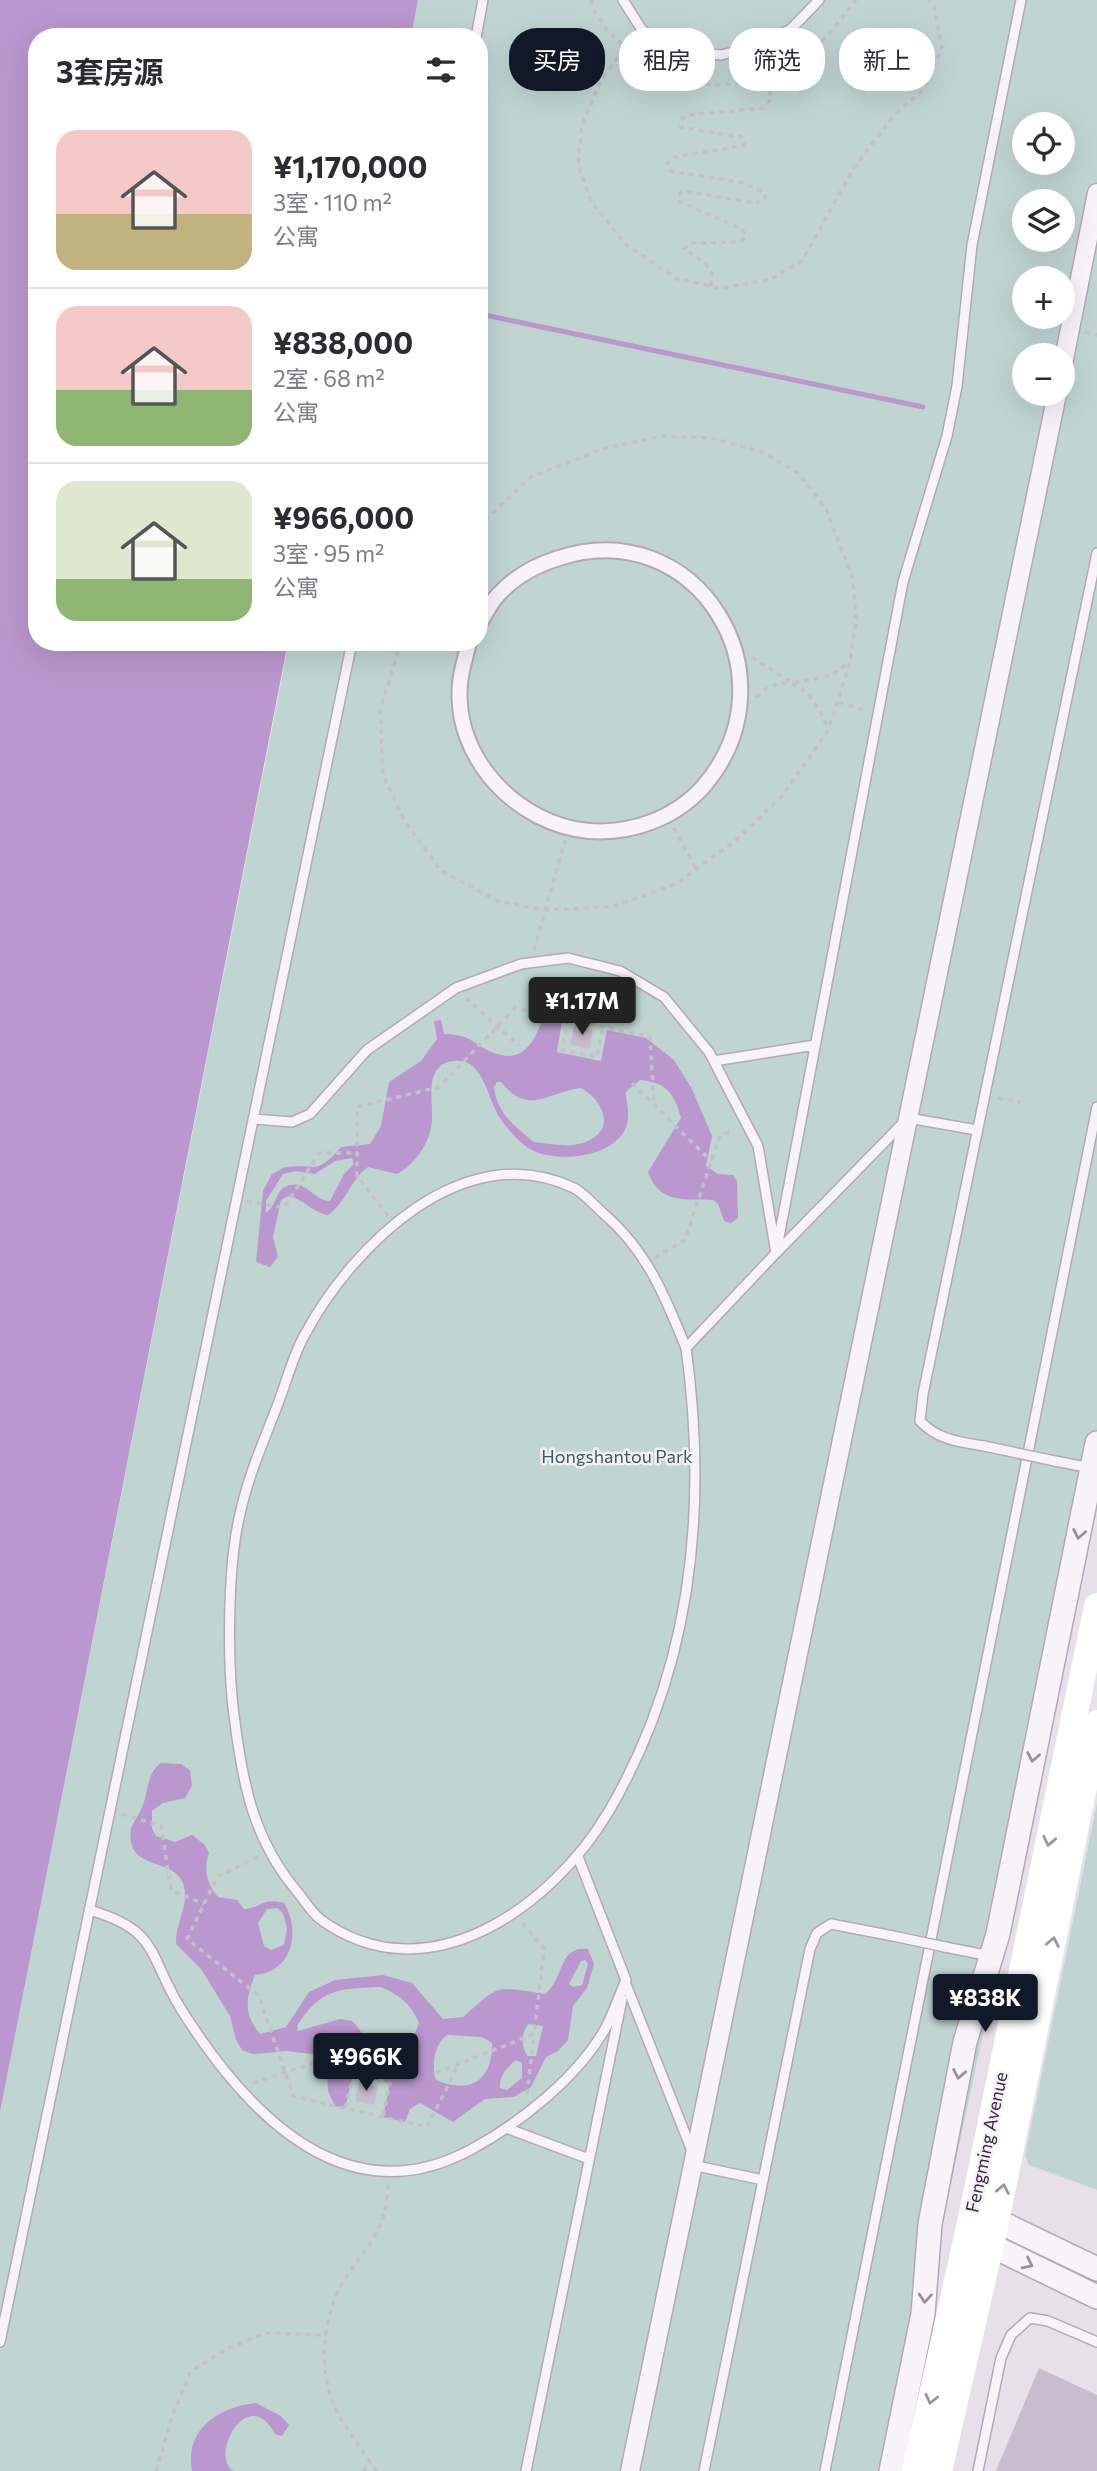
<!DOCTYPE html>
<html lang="zh">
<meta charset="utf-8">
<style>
:root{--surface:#fff;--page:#f2f2f3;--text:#2b2b33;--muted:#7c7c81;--line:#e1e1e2;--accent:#111827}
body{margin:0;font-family:Commissioner,"Noto Sans SC",sans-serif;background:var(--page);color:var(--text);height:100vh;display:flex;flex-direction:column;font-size:26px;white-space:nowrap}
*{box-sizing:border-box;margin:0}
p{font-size:23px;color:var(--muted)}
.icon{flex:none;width:38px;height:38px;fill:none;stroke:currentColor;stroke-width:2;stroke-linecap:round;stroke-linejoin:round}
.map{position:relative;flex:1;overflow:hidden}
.sheet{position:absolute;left:28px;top:28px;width:460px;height:623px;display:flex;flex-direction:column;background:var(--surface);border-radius:28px;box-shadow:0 7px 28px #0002}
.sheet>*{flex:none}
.hud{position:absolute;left:509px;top:28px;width:481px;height:63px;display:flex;gap:14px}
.controls{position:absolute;left:1012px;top:112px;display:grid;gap:14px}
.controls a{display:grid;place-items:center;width:63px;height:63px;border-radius:50%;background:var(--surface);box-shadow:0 7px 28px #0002;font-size:35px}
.price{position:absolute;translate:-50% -60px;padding:0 16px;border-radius:7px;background:var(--accent);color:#fff;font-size:23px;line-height:46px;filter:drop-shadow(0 2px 4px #0008)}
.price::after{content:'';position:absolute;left:50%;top:42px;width:21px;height:16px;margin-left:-10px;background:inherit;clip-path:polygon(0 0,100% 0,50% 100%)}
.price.current{background:#222;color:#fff}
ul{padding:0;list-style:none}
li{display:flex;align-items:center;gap:21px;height:175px;padding:0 28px}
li+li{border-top:2px solid var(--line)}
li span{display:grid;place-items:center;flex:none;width:196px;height:140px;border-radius:21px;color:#555}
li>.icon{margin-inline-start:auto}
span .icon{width:84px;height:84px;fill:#fffc;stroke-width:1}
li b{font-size:30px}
h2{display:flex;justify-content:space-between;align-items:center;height:84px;padding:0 28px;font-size:30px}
.chip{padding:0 24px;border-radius:28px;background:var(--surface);box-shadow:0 7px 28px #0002;font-size:24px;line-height:63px}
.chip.current{background:var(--accent);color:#fff}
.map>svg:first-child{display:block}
.green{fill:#c0d5d2;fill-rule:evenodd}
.water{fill:#ba97ce;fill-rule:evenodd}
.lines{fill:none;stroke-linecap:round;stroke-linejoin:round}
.stream{stroke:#ba97ce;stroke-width:5}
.building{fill:#c9bcce}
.service-casing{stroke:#b4a8b8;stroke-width:12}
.pedestrian-casing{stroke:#b4a8b8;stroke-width:18}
.minor-casing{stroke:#b4a8b8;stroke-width:21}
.tertiary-casing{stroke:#b4a8b8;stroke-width:26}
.path{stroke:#c6bec9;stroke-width:3.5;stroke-dasharray:5 5;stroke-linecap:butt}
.service{stroke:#f7f3f8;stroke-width:9}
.pedestrian{stroke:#f7f3f8;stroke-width:14}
.minor{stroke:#f7f3f8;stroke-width:18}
.tertiary{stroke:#f7f3f8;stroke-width:23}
.secondary{stroke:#fff;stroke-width:26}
.service-bridge-casing{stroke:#b4a8b8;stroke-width:12;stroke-linecap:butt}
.service-bridge{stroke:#f7f3f8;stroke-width:9}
.oneway{stroke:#9a8d9e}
.oneway2{stroke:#9e93a1}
.labels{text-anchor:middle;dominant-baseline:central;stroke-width:5;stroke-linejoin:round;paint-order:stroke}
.park-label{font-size:18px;fill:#33605d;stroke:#f5f0f7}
.street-label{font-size:18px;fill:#3c2743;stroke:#f5f0f7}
</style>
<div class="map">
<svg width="1097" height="2471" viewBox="0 0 1097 2471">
<rect width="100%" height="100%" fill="#e7e0ea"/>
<path class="green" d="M418,0H1097V1505L951,2183L885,2471H0V2112L289,642H480V37H411ZM1024,124H1062V163H1024ZM1024,201H1062V240H1024ZM1024,278H1062V317H1024ZM1024,355H1062V394H1024Z
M1097,1803V2190L1029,2165L1025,2156Z"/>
<path class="water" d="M0,0H418L411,37H37V642H288L0,2112Z
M554,994C568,1008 559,1035 557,1052L601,1061L607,1030L646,1038L674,1060L692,1089L712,1136L706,1166L718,1174L733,1175L737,1181L738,1218L731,1223L724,1221L718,1204L713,1200C685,1199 659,1204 648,1172L681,1118C675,1094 666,1082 640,1080L626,1092C626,1100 629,1111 628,1119C624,1156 562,1164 534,1151C521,1145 508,1130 500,1118C487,1099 483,1051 448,1062C425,1069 433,1100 432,1118C432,1140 416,1164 397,1174L368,1167C350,1180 346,1203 328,1215C313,1213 304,1199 288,1196L281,1200L273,1237L278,1257L270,1267L256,1262L263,1191L272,1174L285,1167C319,1163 314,1177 341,1147L370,1144L381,1126L389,1082L421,1061L437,1039L434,1021L441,1020L444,1034C475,1034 477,1050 501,1055C533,1063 543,1019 549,996ZM497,1082H501C529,1117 547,1092 581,1088C600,1098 617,1126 590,1140C574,1149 551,1144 534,1142C514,1126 497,1113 494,1087ZM352,1158L354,1164L344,1174L330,1201C313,1201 305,1177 285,1187C275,1192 276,1208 266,1212V1201L283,1174L296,1171L315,1174L335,1161Z
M161,1763L181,1764L190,1770L192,1786L185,1798L163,1803L152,1811V1828L156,1836L175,1842L192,1835L204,1844L209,1853C203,1870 207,1884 218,1897L237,1900L244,1909C259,1909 264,1897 284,1903C301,1931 293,1972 255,1975C246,1999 243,2013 260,2034L286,2027L309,1992L335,1980L383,1975L412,1983L443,2019L463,2017C501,1984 493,1986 545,1994C564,1980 558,1945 588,1949L594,1964L587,1988L573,2006L568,2040L558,2051L546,2057L531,2087L514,2097L485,2099L453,2122L420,2103L410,2109L405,2122L383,2117L390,2083L353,2075L345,2108L335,2106L328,2091L327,2075L322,2061L312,2054L287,2051L253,2054L242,2050L236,2040L230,2016L201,1969L176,1944C175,1924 189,1906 184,1886C177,1856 125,1873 131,1829C133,1821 140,1814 143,1805C149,1790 146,1774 161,1763ZM277,1908L283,1913L287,1928L284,1945L271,1950L264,1946L258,1923L267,1909ZM585,1960L588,1964L582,1985L573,1987L569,1984L581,1961ZM380,1987C399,1994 411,2004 419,2023C412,2044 397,2064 373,2048C364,2041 361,2028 352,2021L340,2019L298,2031L297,2026C321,1988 339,1989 380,1987ZM528,2024L543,2026L536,2056H527C521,2044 521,2035 528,2024ZM447,2035L482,2037L492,2043C493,2082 469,2094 436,2080C431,2065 434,2045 447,2035ZM516,2060L522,2063V2078L507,2090L500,2088C499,2075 507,2068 516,2060Z
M256,2403L281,2416L289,2425L282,2436L275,2434C248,2383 209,2455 233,2471H192C184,2429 219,2407 256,2403Z"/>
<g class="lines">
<path class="stream" d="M480,314L923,407"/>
</g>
<path class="building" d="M574,1026L593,1030L589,1049L570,1045Z
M359,2082L378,2086L374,2105L355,2101Z
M1039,2368L1097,2395V2471H996Z"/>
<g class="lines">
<g class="service-casing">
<path id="service" d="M623,0L642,30L679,51L721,55L754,47L791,29L819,0
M476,37L483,0
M714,1061L815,1045
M253,1119L292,1122L310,1114L367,1050L456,988L521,964L568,958L620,971L664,997L709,1052L758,1146L776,1253L686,1348C708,1509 692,1669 609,1811C553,1906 427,1998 320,1919C311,1912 303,1898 295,1889C254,1839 243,1785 235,1723C227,1668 227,1568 240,1514C248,1476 265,1438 279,1401C287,1380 293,1356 304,1336C352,1246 463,1135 574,1188C585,1194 595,1206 604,1214C647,1251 665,1296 686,1348
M977,1130L908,1118L776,1253L903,582L947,436L957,386L972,245L1021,0
M984,1446C959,1442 938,1440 920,1421L923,1394L1097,553
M1055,1461L1091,1468
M89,1910C160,1930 148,1956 181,2009C245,2111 344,2219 472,2149C520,2123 577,2078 605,2029C613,2014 619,1996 626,1980L578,1857
M945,1947L990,1956
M625,1982L692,2151
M509,2129L589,2159
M692,2165L763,2180
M0,2342L352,642
M526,2471L622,1999
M704,2471L810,1949L817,1933L831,1924L893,1936
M825,2471L1097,1107
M978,2471L1001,2358L1011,2335L1030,2318L1048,2321L1097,2342"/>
</g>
<g class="pedestrian-casing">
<path id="pedestrian" d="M469,642C466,656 461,670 460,684C453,758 518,825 589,831C631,834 674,819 703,787C798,677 697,513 559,558C536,565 513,578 497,596C490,604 485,614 480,623"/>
</g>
<g class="minor-casing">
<path id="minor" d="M1062,369L1097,193
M630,2471L1057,394"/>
</g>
<g class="tertiary-casing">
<path id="tertiary" d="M983,2214L1097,2269
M976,2238L1097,2297
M891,2471L923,2314L930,2224L965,2042L998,1934L1097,1443"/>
</g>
<path class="path" d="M591,0C596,29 651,74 679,81C706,87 755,85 781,76C803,68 841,20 856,0
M623,49L601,81L582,125L578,165L591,201L625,244L677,279L720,288L769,280L802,261L855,166L895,114L923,90L942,48L934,6L929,0
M711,286L712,274L705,263L684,249L690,243L738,242L746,237L742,229L680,202L678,196L683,191L755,203L765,199V193L744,183L671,171L667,164L674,157L743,146L745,141L741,137L681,127V120L688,115L764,108L771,99L769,90L758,79L753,60
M1085,332L1097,335
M401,642L380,710L383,775L404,820L441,871L498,901L545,910L612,907L676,884L735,841L781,797L828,731L850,662L856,620L853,579L826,509L800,474L762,452L712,438L662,436L602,449L531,477L480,525
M752,657L793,683L832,675L848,663
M756,697C792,664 814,695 828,729
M839,702L867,711
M674,828L696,869
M534,950L565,840
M466,998L519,1046
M568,1019L562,1050L597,1057L603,1027
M632,1083L711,1161
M998,1098L1020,1102
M247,1201L284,1208L319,1153H357
M388,1216L357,1176V1107L439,1087L515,1008L650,1037L654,1105
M655,1258L685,1240L720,1135L734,1131
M122,1814L161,1826L171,1890L204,1904
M258,1857L217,1877L187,1939L259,1996L293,2096L427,2127L459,2064
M436,2073L534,2034L544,1949L522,1922
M253,2083L317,2062
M527,2094L534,2034
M345,2108L353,2075L390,2083L383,2117
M156,2471L172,2417L191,2371L225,2350L265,2333L326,2335
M363,2471L371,2463
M376,2471C364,2451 348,2433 337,2412C316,2371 322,2312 348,2274C372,2240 387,2227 388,2184"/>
<use href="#service" class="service"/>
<use href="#pedestrian" class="pedestrian"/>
<use href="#minor" class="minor"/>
<use href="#tertiary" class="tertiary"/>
<path class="secondary" d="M915,2471L973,2209L1097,1606
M939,2471L996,2222L1097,1723"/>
<g class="service-bridge-casing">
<path id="service-bridge" d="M984,1446L1055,1461
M893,1936L945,1947"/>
</g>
<use href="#service-bridge" class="service-bridge"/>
</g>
<defs><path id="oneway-chevron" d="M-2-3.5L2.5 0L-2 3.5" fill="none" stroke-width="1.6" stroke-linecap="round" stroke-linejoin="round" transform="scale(1.75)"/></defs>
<g class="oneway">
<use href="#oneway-chevron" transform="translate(1079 1534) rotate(101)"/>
<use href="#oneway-chevron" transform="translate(1033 1757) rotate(101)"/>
<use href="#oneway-chevron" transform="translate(959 2074) rotate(101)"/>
<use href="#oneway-chevron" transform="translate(1028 2264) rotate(26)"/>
<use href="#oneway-chevron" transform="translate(925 2298) rotate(94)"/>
</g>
<g class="oneway2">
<use href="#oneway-chevron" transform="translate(1049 1841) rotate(102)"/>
<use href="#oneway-chevron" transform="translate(1053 1942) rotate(-79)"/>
<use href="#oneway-chevron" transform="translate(1003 2189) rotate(-79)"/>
<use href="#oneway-chevron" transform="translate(931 2399) rotate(103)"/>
</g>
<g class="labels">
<g class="park-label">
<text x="617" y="1456">Hongshantou Park</text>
</g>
<g class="street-label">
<text transform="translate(986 2142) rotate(-78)">Fengming Avenue</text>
</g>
</g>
</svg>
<div class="controls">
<a><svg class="icon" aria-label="locate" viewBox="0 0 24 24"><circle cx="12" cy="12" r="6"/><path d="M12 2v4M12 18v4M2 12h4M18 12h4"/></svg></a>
<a><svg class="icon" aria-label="layers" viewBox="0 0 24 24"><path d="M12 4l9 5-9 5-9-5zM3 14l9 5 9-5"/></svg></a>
<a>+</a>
<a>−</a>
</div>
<b class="price current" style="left:582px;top:1037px">¥1.17M</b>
<b class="price" style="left:985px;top:2034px">¥838K</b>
<b class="price" style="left:366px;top:2093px">¥966K</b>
<div class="hud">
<a class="chip current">买房</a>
<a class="chip">租房</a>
<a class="chip">筛选</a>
<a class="chip">新上</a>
</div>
<section class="sheet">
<h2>3套房源<svg class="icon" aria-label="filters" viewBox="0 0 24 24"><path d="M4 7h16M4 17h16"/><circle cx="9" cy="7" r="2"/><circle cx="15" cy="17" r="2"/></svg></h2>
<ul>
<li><span style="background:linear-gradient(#f6c9c9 60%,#c2b280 0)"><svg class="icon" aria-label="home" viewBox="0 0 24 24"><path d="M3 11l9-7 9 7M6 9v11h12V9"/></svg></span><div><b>¥1,170,000</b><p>3室 · 110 m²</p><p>公寓</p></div></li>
<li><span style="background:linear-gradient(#f6c9c9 60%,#8fb573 0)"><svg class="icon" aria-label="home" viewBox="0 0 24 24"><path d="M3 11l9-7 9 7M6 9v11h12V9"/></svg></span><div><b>¥838,000</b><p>2室 · 68 m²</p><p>公寓</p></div></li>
<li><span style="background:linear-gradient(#dfe7d0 70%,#8fb573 0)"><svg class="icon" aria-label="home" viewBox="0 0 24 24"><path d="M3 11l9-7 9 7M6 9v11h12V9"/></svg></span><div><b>¥966,000</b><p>3室 · 95 m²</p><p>公寓</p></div></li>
</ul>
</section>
</div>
